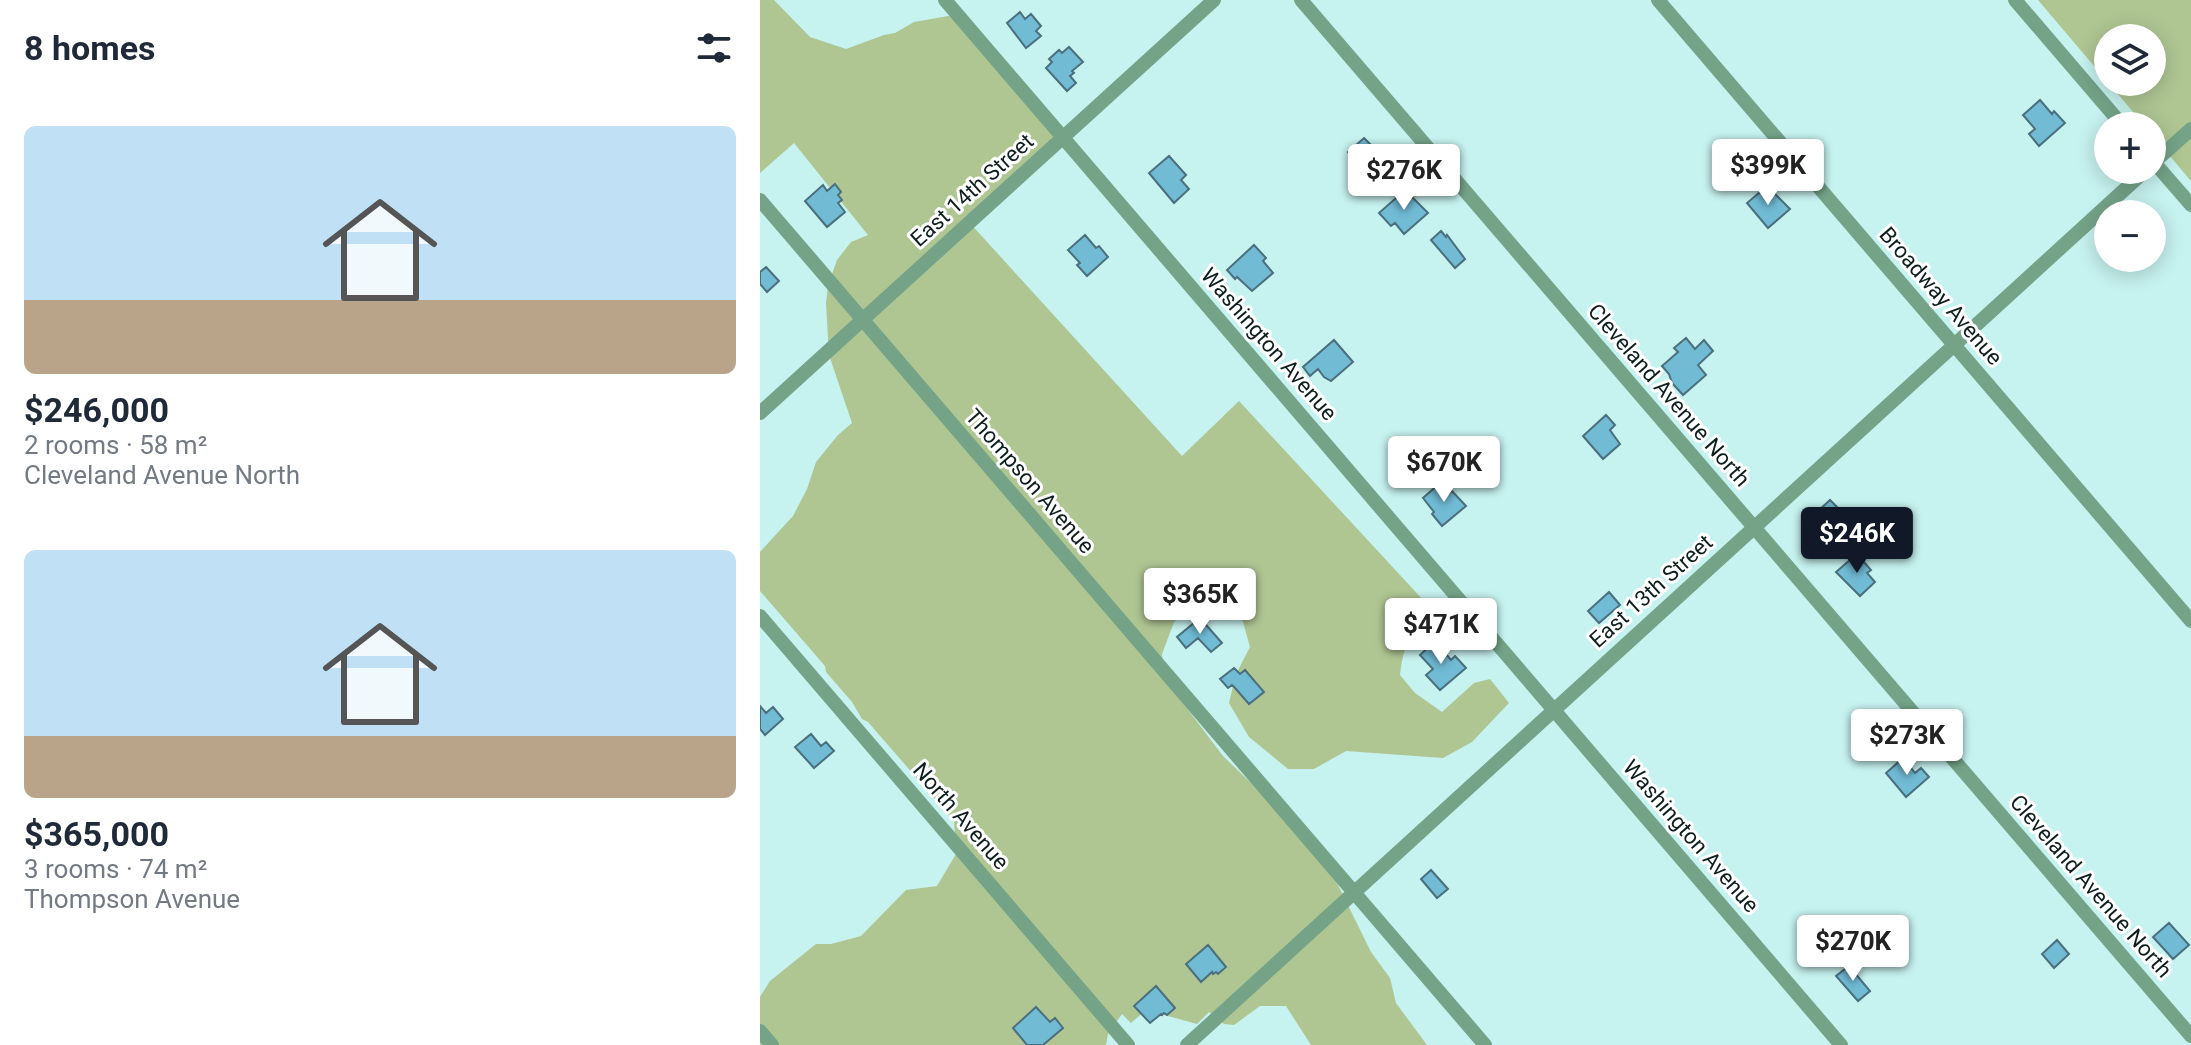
<!DOCTYPE html>
<meta charset="utf-8">
<style>
:root{--surface:#fff;--page:#f6f6f7;--text:#1f2937;--muted:#747a83;--accent:#111827}
body{margin:0;font-family:Roboto,sans-serif;background:var(--page);color:var(--text);height:100vh;display:flex;flex-direction:column;font-size:30px;white-space:nowrap}
*{box-sizing:border-box;margin:0}
p{font-size:26px;color:var(--muted)}
.icon{flex:none;width:44px;height:44px;fill:none;stroke:currentColor;stroke-width:2;stroke-linecap:round;stroke-linejoin:round}
.map{position:relative;flex:1;overflow:hidden}
.drawer{display:flex;flex-direction:column;background:var(--surface);width:760px}
.drawer>*{flex:none}
.controls{position:absolute;left:1334px;top:24px;display:grid;gap:16px}
.controls a{display:grid;place-items:center;width:72px;height:72px;border-radius:50%;background:var(--surface);box-shadow:0 4px 20px #0003;font-size:40px}
.price{position:absolute;translate:-50% -68px;padding:0 18px;border-radius:8px;background:#fff;color:#222;font-size:26px;line-height:52px;filter:drop-shadow(0 2px 4px #0008)}
.price::after{content:'';position:absolute;left:50%;top:48px;width:24px;height:18px;margin-left:-12px;background:inherit;clip-path:polygon(0 0,100% 0,50% 100%)}
.price.current{background:var(--accent);color:#fff}
ul{padding:0;list-style:none}
li{display:grid;align-content:center;gap:16px;height:424px;padding:0 24px}
li span{display:grid;place-items:center;height:248px;border-radius:12px;color:#555}
li>.icon{margin-inline-start:auto}
span .icon{width:144px;height:144px;fill:#fffc;stroke-width:1}
li b{font-size:34px}
h2{display:flex;justify-content:space-between;align-items:center;height:96px;padding:0 24px;font-size:34px}
main{display:flex;flex:1;min-height:0}
.map>svg:first-child{display:block}
.green{fill:#afc693;fill-rule:evenodd}
.building{fill:#71bbd5;stroke:#4b6f7c;stroke-width:2}
.lines{fill:none;stroke-linecap:round;stroke-linejoin:round}
.street{stroke:#74a388;stroke-width:14}
.labels{text-anchor:middle;dominant-baseline:central;stroke-width:6;stroke-linejoin:round;paint-order:stroke}
.street-label{font-size:22px;fill:#0d1e1d;stroke:#fff}
</style>
<main>
<section class="drawer">
<h2>8 homes<svg class="icon" aria-label="filters" viewBox="0 0 24 24"><path d="M4 7h16M4 17h16"/><circle cx="9" cy="7" r="2"/><circle cx="15" cy="17" r="2"/></svg></h2>
<ul>
<li><span style="background:linear-gradient(#bfe0f5 70%,#b9a48a 0)"><svg class="icon" aria-label="home" viewBox="0 0 24 24"><path d="M3 11l9-7 9 7M6 9v11h12V9"/></svg></span><div><b>$246,000</b><p>2 rooms · 58 m²</p><p>Cleveland Avenue North</p></div></li>
<li><span style="background:linear-gradient(#bfe0f5 75%,#b9a48a 0)"><svg class="icon" aria-label="home" viewBox="0 0 24 24"><path d="M3 11l9-7 9 7M6 9v11h12V9"/></svg></span><div><b>$365,000</b><p>3 rooms · 74 m²</p><p>Thompson Avenue</p></div></li>
</ul>
</section>
<div class="map">
<svg width="1431" height="1045" viewBox="0 0 1431 1045">
<rect width="100%" height="100%" fill="#c6f2ef"/>
<path class="green" d="M0,0H14L50,37L86,49L124,35L135,33L154,22L194,15L305,143L208,221L422,456L479,401L665,602C653,626 642,649 640,675L655,693L682,712L714,683L730,679L749,703L712,742L683,758L586,751L554,769H528L489,737L469,703L476,674L490,647L481,615L460,594L438,600L414,622L402,654L404,678L463,756L491,783L549,846L578,885L611,952L630,978L636,1003L667,1045H551L526,1006H500L474,1025L464,1024L449,1012L437,1024L386,1010L371,1023L362,1014L348,1034L346,1045H0V997L10,981L56,944H71L101,936L146,890L177,886L196,854L194,821L108,722L102,719L92,702L66,672L65,666L0,591V552L33,516L47,489L56,462L78,435L92,423L69,355L66,303L68,286L77,260L91,242L108,235L34,143L0,173Z
M1278,0H1431V181L1392,135V126H1385ZM1348,38H1392V82H1348Z"/>
<path class="building" d="M260,12L265,19L271,14L281,26L276,31L281,36L266,48L247,23Z
M309,47L323,62L312,71L314,73L310,76L316,83L307,91L286,68L292,62L289,59L299,50L302,53Z
M1280,100L1292,114L1294,111L1305,123L1279,146L1269,134L1275,129L1263,115Z
M604,138L620,154L615,159L624,169L613,179L588,152Z
M409,156L426,175L421,180L429,189L414,203L389,173Z
M75,184L81,192L78,195L82,200L78,203L85,212L67,227L45,201L63,185L67,191Z
M1007,186L1030,209L1008,228L987,203Z
M645,190L668,213L644,234L635,223L631,226L619,213Z
M681,231L686,237L687,235L705,259L695,268L671,240Z
M325,235L336,248L339,246L348,257L327,276L317,265L320,263L308,250Z
M494,245L506,258L503,261L513,273L492,291L477,277L475,279L467,270Z
M6,267L19,281L7,292L0,284V272Z
M926,338L935,349L944,340L953,351L938,365L946,375L923,395L912,383L909,374L902,366L918,352L914,348Z
M574,340L593,362L571,381L564,377L558,369L550,376L543,367Z
M846,415L855,425L850,430L860,444L843,459L823,436Z
M679,484L688,494L692,491L706,506L682,526L672,514L674,512L663,498Z
M1070,500L1084,514L1076,522L1087,535L1065,555L1057,546L1059,544L1057,541L1058,540L1044,524Z
M1097,554L1111,570L1107,573L1115,582L1100,596L1076,572Z
M849,592L860,605L839,623L828,611Z
M440,618L462,643L451,652L438,638L426,648L417,637Z
M675,641L691,660L695,656L706,668L680,690L666,675L673,669L660,655Z
M474,668L480,674L485,670L504,692L489,704L475,688L472,685L468,688L460,679Z
M0,706L6,713L13,707L23,719L5,735L0,729Z
M51,734L61,746L66,742L74,751L54,768L35,747Z
M1143,758L1155,773L1161,768L1169,777L1146,797L1126,773Z
M671,870L688,889L677,898L661,879Z
M1409,923L1429,945L1413,959L1393,937Z
M1297,940L1309,954L1294,968L1282,954Z
M448,945L466,967L458,974L456,972L453,974L452,972L441,982L426,964Z
M1089,966L1110,991L1098,1001L1076,976Z
M396,986L415,1008L407,1015L404,1013L402,1015L401,1014L390,1023L374,1006Z
M276,1007L290,1022L295,1018L303,1028L283,1045H267L253,1028Z"/>
<g class="lines">
<path class="street" d="M185,0L1081,1045
M541,0L1431,1036
M898,0L1431,621
M1255,0L1363,126
M1392,160L1431,205
M1392,164L1431,129
M0,200L725,1045
M0,413L454,0
M0,616L368,1045
M0,1031L12,1045
M427,1045L1386,170"/>
</g>
<g class="labels">
<g class="street-label">
<text transform="translate(212 190) rotate(-42)">East 14th Street</text>
<text transform="translate(1181 296) rotate(49)">Broadway Avenue</text>
<text transform="translate(509 344) rotate(49)">Washington Avenue</text>
<text transform="translate(909 395) rotate(49)">Cleveland Avenue North</text>
<text transform="translate(270 481) rotate(49)">Thompson Avenue</text>
<text transform="translate(891 591) rotate(-42)">East 13th Street</text>
<text transform="translate(201 816) rotate(49)">North Avenue</text>
<text transform="translate(931 836) rotate(49)">Washington Avenue</text>
<text transform="translate(1331 886) rotate(49)">Cleveland Avenue North</text>
</g>
</g>
</svg>
<div class="controls">
<a><svg class="icon" aria-label="layers" viewBox="0 0 24 24"><path d="M12 4l9 5-9 5-9-5zM3 14l9 5 9-5"/></svg></a>
<a>+</a>
<a>−</a>
</div>
<b class="price" style="left:1008px;top:207px">$399K</b>
<b class="price" style="left:644px;top:212px">$276K</b>
<b class="price" style="left:684px;top:504px">$670K</b>
<b class="price current" style="left:1097px;top:575px">$246K</b>
<b class="price" style="left:440px;top:636px">$365K</b>
<b class="price" style="left:681px;top:666px">$471K</b>
<b class="price" style="left:1147px;top:777px">$273K</b>
<b class="price" style="left:1093px;top:983px">$270K</b>
</div>
</main>
